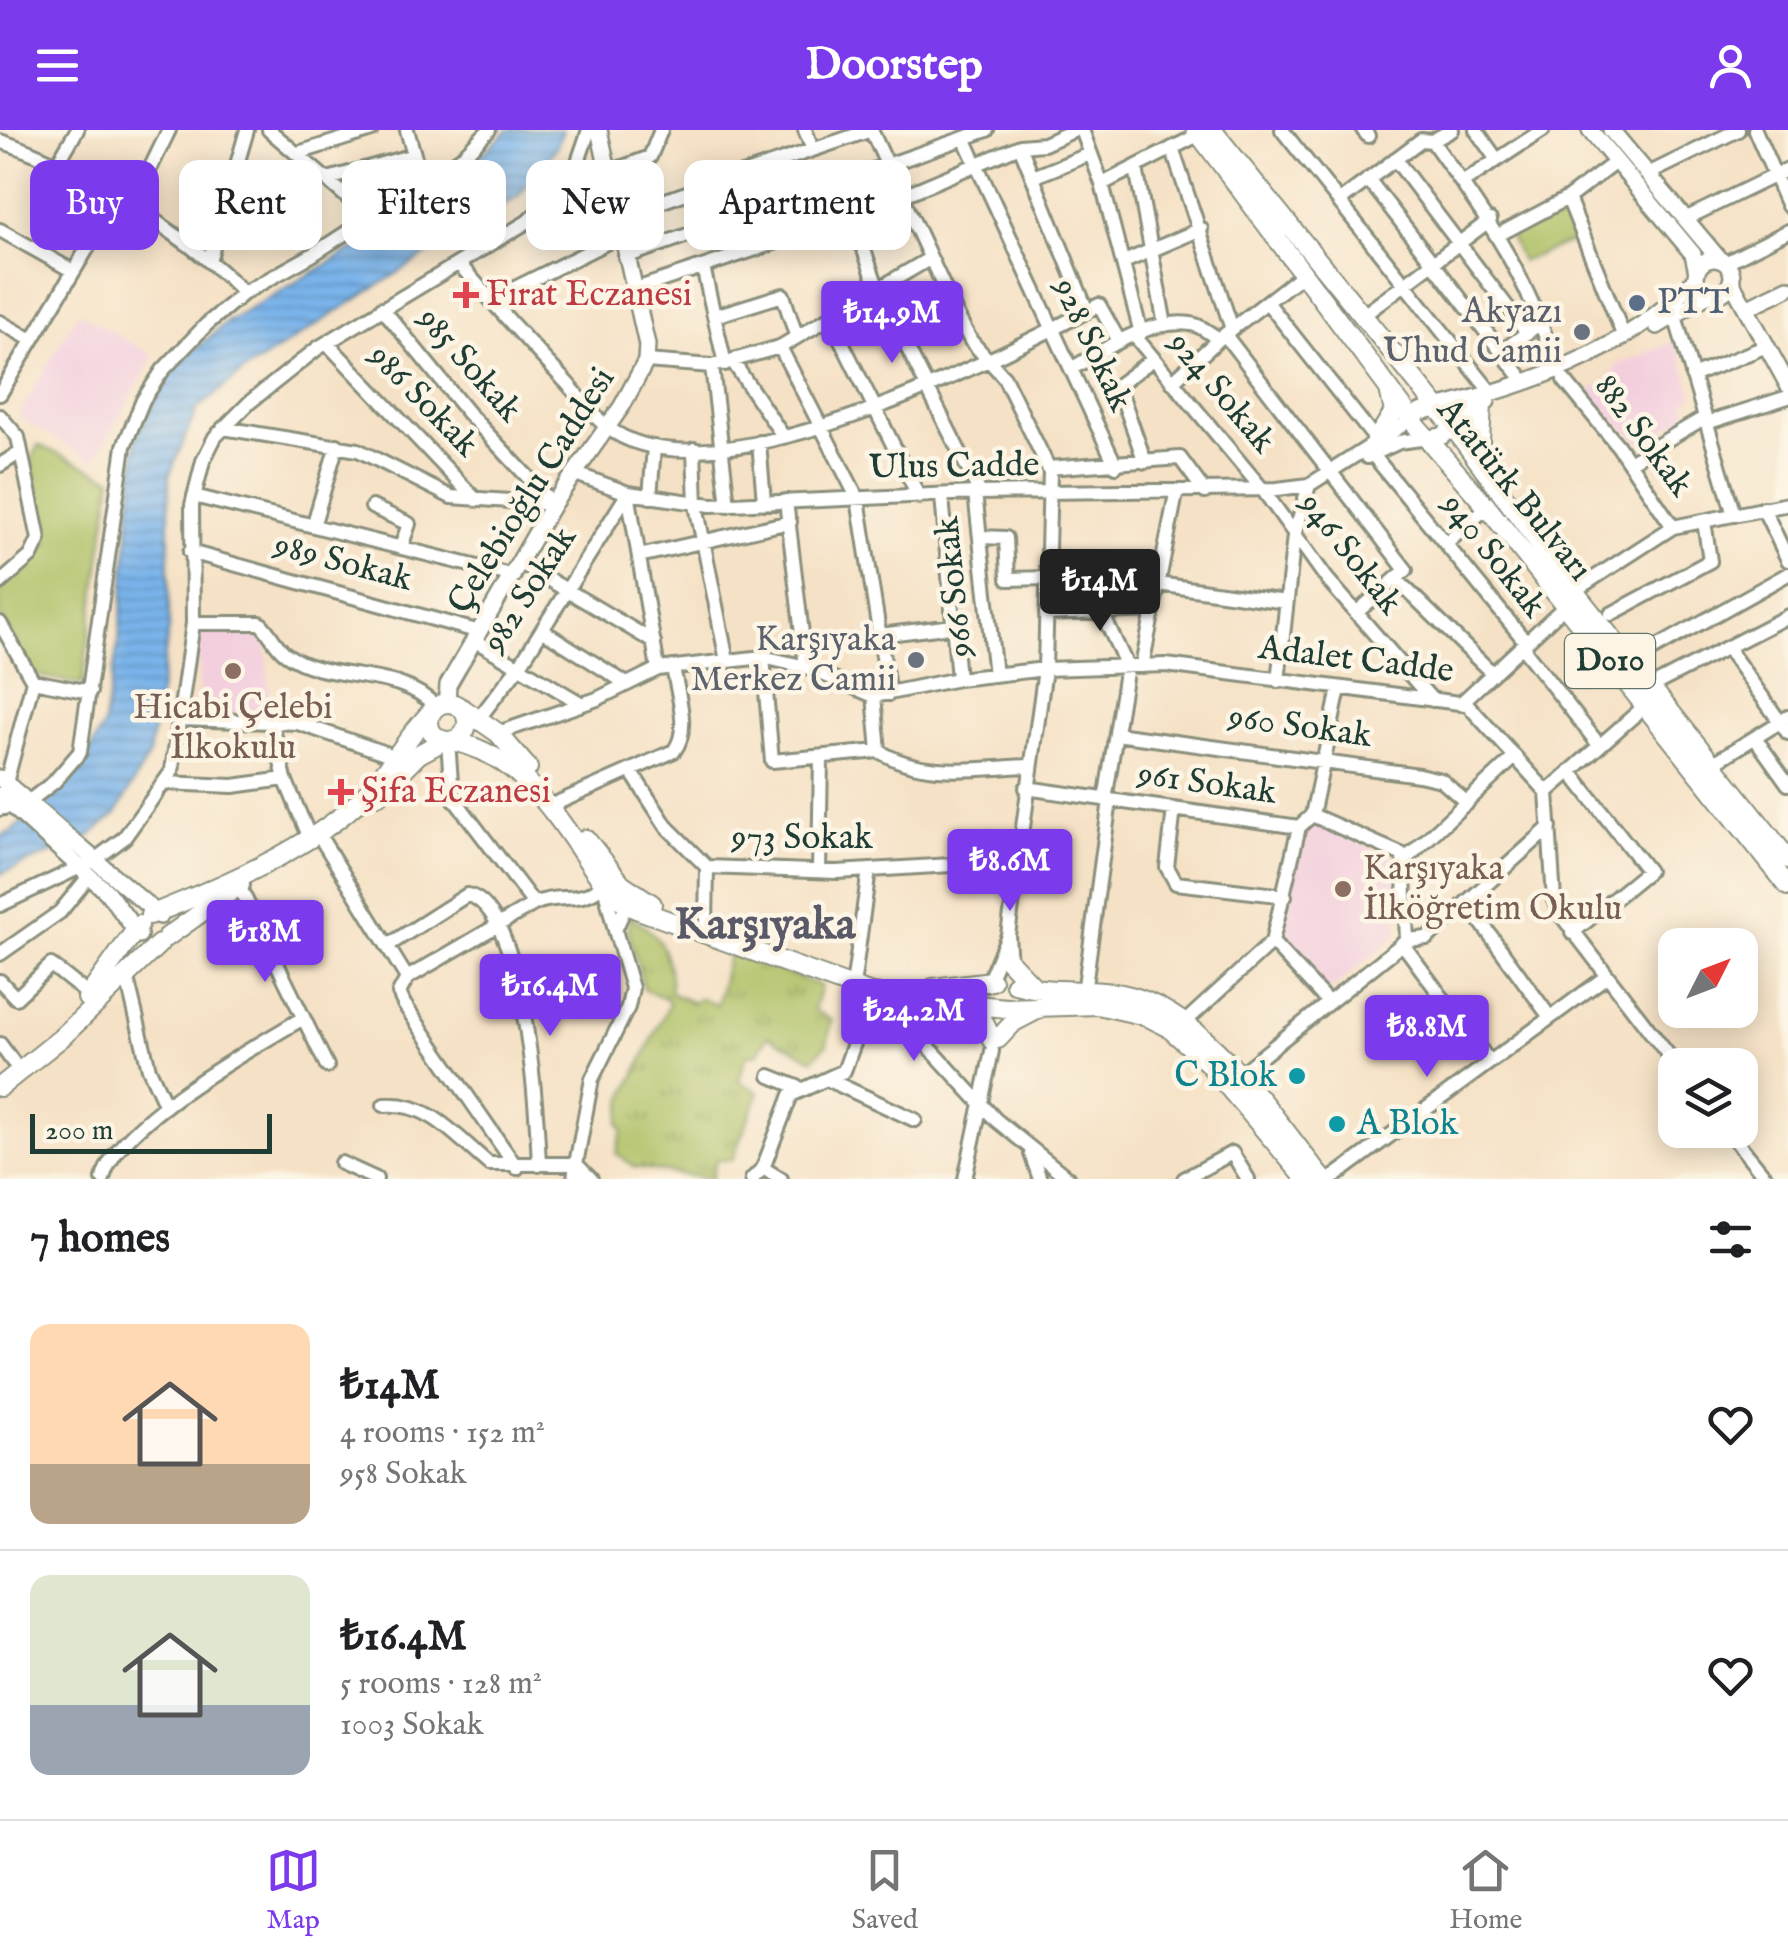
<!DOCTYPE html>
<meta charset="utf-8">
<style>
:root{--surface:#fff;--page:#f6f6f6;--text:#202124;--muted:#757577;--line:#e0e0e0;--accent:#7c3aed}
body{margin:0;font-family:"IM FELL English",serif;background:var(--page);color:var(--text);height:100vh;display:flex;flex-direction:column;font-size:38px;white-space:nowrap}
*{box-sizing:border-box;margin:0}
p{font-size:32px;color:var(--muted)}
.icon{flex:none;width:55px;height:55px;fill:none;stroke:currentColor;stroke-width:2;stroke-linecap:round;stroke-linejoin:round}
.map{position:relative;height:1049px;overflow:hidden}
.side{display:flex;flex-direction:column;background:var(--surface);flex:1}
.side>*{flex:none}
.banner{position:absolute;left:30px;top:30px;width:1000px;height:90px;display:flex;gap:20px}
.needle{width:65px;rotate:48deg}
.fabs{position:absolute;left:1658px;top:798px;display:grid;gap:20px}
.fabs a{display:grid;place-items:center;width:100px;height:100px;border-radius:20px;background:var(--surface);box-shadow:0 5px 25px #0003;font-size:50px}
.scale{position:absolute;left:30px;bottom:25px;width:242px;box-sizing:border-box;padding-left:10px;border:5px solid #1f3d34;border-top:0;font-size:28px;line-height:35px;white-space:nowrap;color:#1f3d34;-webkit-text-stroke:8px #fcf5e5;paint-order:stroke}
.price{position:absolute;translate:-50% -85px;padding:0 22px;border-radius:10px;background:var(--accent);color:#fff;font-size:32px;line-height:65px;filter:drop-shadow(0 2px 5px #0008)}
.price::after{content:'';position:absolute;left:50%;top:60px;width:30px;height:22px;margin-left:-15px;background:inherit;clip-path:polygon(0 0,100% 0,50% 100%)}
.price.on{background:#222;color:#fff}
ul{padding:0;list-style:none}
li{display:flex;align-items:center;gap:30px;height:250px;padding:0 30px}
li+li{border-top:2px solid var(--line)}
li span{display:grid;place-items:center;flex:none;width:280px;height:200px;border-radius:20px;color:#555}
li>.icon{margin-inline-start:auto}
span .icon{width:120px;height:120px;fill:#fffc;stroke-width:1}
li b{font-size:42px}
h2{display:flex;justify-content:space-between;align-items:center;height:120px;padding:0 30px;font-size:42px}
.pill{padding:0 35px;border-radius:20px;background:var(--surface);box-shadow:0 5px 25px #0003;font-size:35px;line-height:90px}
.pill.on{background:var(--accent);color:#fff}
header{display:flex;justify-content:space-between;align-items:center;height:130px;padding:0 30px;background:var(--accent);color:#fff;font-size:45px;font-weight:800}
.menu{display:flex;justify-content:space-around;align-items:center;height:140px;border-top:2px solid var(--line);background:var(--surface);font-size:28px;color:var(--muted)}
.menu a{display:grid;justify-items:center;gap:5px}
.menu .on{color:var(--accent)}
.map>svg:first-child{display:block}
.built{fill:#f3cfde}
.grass{fill:url(#grass-tufts);stroke:#667e4c;stroke-width:2.5}
.park{fill:#adbf63;stroke:#667e4c;stroke-width:2.5}
.water{fill:url(#water-rules);stroke:#4c7890;stroke-width:2.5}
.lines{fill:none;stroke-linecap:round;stroke-linejoin:round}
.minor-casing{stroke:#8a8f7c;stroke-width:18}
.major-casing{stroke:#8a8f7c;stroke-width:20}
.highway-casing{stroke:#8a8f7c;stroke-width:22}
.minor{stroke:#fff;stroke-width:12}
.major{stroke:#fff;stroke-width:15}
.highway{stroke:#fff;stroke-width:18}
.health-dot{fill:#e0444e;stroke:#fcf5e5;stroke-width:4}
.service-dot{fill:#5c6f8a;stroke:#fcf5e5;stroke-width:4}
.worship-dot{fill:#6b7280;stroke:#fcf5e5;stroke-width:4}
.education-dot{fill:#8d6e63;stroke:#fcf5e5;stroke-width:4}
.culture-dot{fill:#0f9aa8;stroke:#fcf5e5;stroke-width:4}
.labels{text-anchor:middle;dominant-baseline:central;stroke-width:9;stroke-linejoin:round;paint-order:stroke}
.shield{fill:#fcf5e5;stroke:#617469;stroke-width:2.5}
.shield-label{font-size:32px;font-weight:bold;fill:#1f3d34}
.health-label{font-size:35px;fill:#be3a42;stroke:#fcf5e5;text-anchor:start}
.service-label{font-size:35px;fill:#4e5e75;stroke:#fcf5e5;text-anchor:start}
.worship-label{font-size:35px;fill:#5b616d;stroke:#fcf5e5;text-anchor:end}
.street-label{font-size:35px;fill:#1f3d34;stroke:#fcf5e5}
.education-label{font-size:35px;fill:#785e54;stroke:#fcf5e5}
.culture-label{font-size:35px;fill:#0d838f;stroke:#fcf5e5;text-anchor:end}
.district-label{font-size:45px;font-weight:bold;fill:#5a5967;stroke:#fcf5e5}
</style>
<header><svg class="icon" aria-label="menu" viewBox="0 0 24 24"><path d="M4 6h16M4 12h16M4 18h16"/></svg>Doorstep<svg class="icon" aria-label="person" viewBox="0 0 24 24"><circle cx="12" cy="8" r="4"/><path d="M4 21q1-7 8-7t8 7"/></svg></header>
<div class="map">
<svg width="1788" height="1049" viewBox="0 0 1788 1049">
<defs>
<pattern id="grass-tufts" width="24" height="20" patternUnits="userSpaceOnUse" patternTransform="scale(2.5)"><rect width="24" height="20" fill="#adbf63"/><path d="M3 7l-1-3M5 7V3M7 7l1-3M15 17l-1-3M17 17v-4M19 17l1-3" fill="none" stroke="#8c9c52"/></pattern>
<pattern id="water-rules" width="6" height="5" patternUnits="userSpaceOnUse" patternTransform="scale(2.5)"><rect width="6" height="5" fill="#7ab4eb"/><path d="M0 2.5h6" fill="none" stroke="#6394bf"/></pattern>
</defs>
<rect width="100%" height="100%" fill="#fcf5e5"/>
<filter id="ink" filterUnits="userSpaceOnUse"><feTurbulence type="fractalNoise" baseFrequency=".01" numOctaves="2"/><feDisplacementMap in="SourceGraphic" scale="20" xChannelSelector="R" yChannelSelector="G"/><feConvolveMatrix kernelMatrix="1 2 1 2 8 2 1 2 1" color-interpolation-filters="sRGB"/></filter>
<filter id="wash" filterUnits="userSpaceOnUse"><feTurbulence type="fractalNoise" baseFrequency=".0048" numOctaves="4" result="noise"/><feDisplacementMap in="SourceGraphic" scale="40" xChannelSelector="R" yChannelSelector="G"/><feGaussianBlur stdDeviation="2.25" result="paint"/><feColorMatrix in="noise" values="0 0 0 0 0 0 0 0 0 0 0 0 0 0 0 0 0 1.4 0 .05"/><feComposite in="paint" operator="in"/></filter>
<g filter="url(#wash)">
<rect width="100%" height="100%" fill="#f5e1c5"/>
<path class="built" d="M78,182L154,226L94,331L18,287Z
M1676,211L1694,266L1685,273L1689,285L1640,312L1583,265L1607,250L1617,235Z
M205,499L265,500L270,579L265,586L198,585L200,503Z
M1310,691L1398,729L1397,805L1329,861L1321,860L1277,808L1302,697Z"/>
<path class="grass" d="M630,786C663,806 670,825 671,863L693,873L700,868L717,875L729,822L821,856L814,880L832,890L827,914L813,929L768,906L757,924L746,926L739,951L759,962L732,1030H716L711,1049L635,1037L616,1023L623,999L619,994L624,968L669,874L666,868L644,860L628,798Z"/>
<path class="park" d="M1565,78L1576,110L1521,132L1510,106Z
M38,315L112,348L82,555L34,545L0,486V460L48,413L31,331Z"/>
<path class="water" d="M508,0H563L556,18L518,66L243,242L197,279L169,346V499L149,625L116,684L85,710L0,744V706L11,702L76,646L103,597L119,510L137,304L171,240L227,192L426,77Z"/>
</g>
<g filter="url(#ink)">
<g class="lines">
<g class="minor-casing">
<path id="minor" d="M269,0L370,87
M407,0L422,52
M805,0L813,20
M871,0L956,183L971,211L1004,247L1050,341L1045,539L1008,805
M1082,0L1102,54L1141,203
M1282,0L1490,261
M1363,0L1368,6
M1476,0L1497,30
M1755,0L1788,76
M965,10L1116,336
M0,11C78,36 186,104 244,163
M1432,11C1491,93 1527,145 1558,242
M1020,16L1087,181
M1172,18L1232,199
M298,23L372,0
M1395,29L1527,203
M57,34L77,0
M1136,38L1165,195
M607,43L650,27L661,0
M1648,44L1738,0
M1033,47L1090,24
M328,49L414,25
M1368,49L1524,251
M846,52L857,85
M1462,53L1543,0
M1102,54L1200,4
M1568,68L1624,207
M1341,70L1421,10L1432,11L1452,0
M131,78L169,0
M616,87L871,0
M852,87L878,159L980,363
M1685,89L1788,39
M0,100L73,141
M1500,104L1568,68L1617,31
M625,127L987,0
M210,128L247,0
M1124,132L1201,99
M1725,133L1788,101
M459,134C494,174 529,213 566,252C579,266 592,285 607,297C710,377 1000,227 1099,175L1119,211
M703,137L725,234
M633,160L852,87L1020,16L1044,14L1075,0
M491,170L620,106
M1267,172L1376,310
M382,178L468,283L553,374
M715,186L783,165L796,205
M1675,186L1734,385
M1361,187L1490,90
M830,188L919,367
M0,192L32,210
M1134,205L1263,360L1327,449L1432,570
M1225,205L1406,440L1356,483
M327,213L476,370
M780,217L858,369L889,564
M1502,221L1542,192
M646,231L712,236L780,217L929,129
M733,232L783,306
M712,236L728,375
M1071,239C1106,219 1149,188 1191,194C1201,195 1210,204 1219,209
M1692,246L1767,216
M1564,250L1618,316L1673,397
M1172,252L1219,209L1303,144
M0,264L117,69
M0,286L18,307L39,409L31,426L0,453
M1706,293L1788,267
M223,298L358,320L451,367L553,374
M759,312L764,372
M694,319L696,375L727,531
M1373,325L1525,511L1526,522L1599,615
M1367,327L1399,312L1428,308
M1145,332L1118,255L1152,230
M1629,332L1704,288
M0,335L21,322
M1048,338L1180,328L1205,362
M576,344L628,363L711,375L975,363L1277,359L1309,355L1414,288
M628,363L658,539
M975,363L995,545
M194,366L514,446
M942,366L958,549
M650,367L654,317
M786,371L806,537
M372,377L409,394L401,417
M1763,378L1788,430
M314,393L337,315
M981,407L1006,408L1008,449L1047,448
M1447,413L1487,377
M190,422L480,502
M639,426L790,392
M521,433L654,512
M1047,436L1161,437
M1080,436L1127,536L1105,670
M1396,449L1492,543
M1158,454L1286,472
M1574,461L1673,397L1788,374
M1046,484L1153,480
M1611,484L1710,431L1704,391
M0,493L33,551L6,653
M193,493H260C270,502 275,516 286,524C329,555 398,535 436,577
M542,500L627,554
M880,505L953,496
M474,510L582,574
M1728,519L1788,603
M1643,525L1788,444
M763,527L772,631L879,621
M1142,536L1176,364
M33,551L90,562
M1278,551L1294,406L1309,355
M1650,557L1788,486
M874,566L879,621C923,649 979,638 1029,636
M1460,574L1565,476
M479,588L520,535L628,363
M182,589L298,593L394,626
M271,590L285,649L309,706
M498,603L597,569L658,539L763,527L806,537L874,566L958,549L1045,539L1166,535L1467,574L1547,662L1554,770L1561,785L1676,935
M1116,604L1419,645L1441,650L1467,673
M1755,608L1788,654
M448,611L452,666L534,774
M1712,634L1788,587
M1570,641L1648,741L1572,803
M632,643L667,697L707,737L706,795
M166,653L233,656L285,649
M1026,658L1299,697L1312,685
M1547,662L1646,575
M557,673L674,621C691,599 677,563 673,537
M0,679L28,672L54,652L80,622L124,316L143,270L163,240L207,194L244,163L312,125L461,28L489,0
M1174,679L1167,737L1176,753L1285,766
M1312,685L1339,559
M1312,685L1403,725
M322,710L407,848
M1403,725L1408,727L1515,627
M1403,725L1407,810
M707,737L837,742L1017,731
M819,741L821,629
M239,756L327,936
M604,756L615,800
M1467,773L1549,886
M0,775L93,731L124,708L172,641L193,493L192,375L203,331L215,307L250,272L318,218L527,92L572,49L589,0
M1407,810L1427,808L1550,697
M1272,812L1328,872
M1402,813L1489,931
M387,816L467,765C525,775 537,986 539,1035
M0,824L60,782L90,745
M126,844L149,939L166,976
M407,848L399,863L404,874L517,1038
M407,848L534,774C559,762 582,776 603,754
M854,849L869,740
M0,851L16,868L51,835L90,866
M987,855L1008,805L1010,835
M1084,863L1110,670
M882,866L996,990L1069,1049
M1184,893L1272,812L1299,697
M0,914L13,932
M770,946L800,958
M1237,946L1407,810
M831,951L915,990
M384,975C430,971 457,1008 489,1034H576L574,1049
M1727,1000L1767,1049
M1031,1024L1040,1049
M341,1033L376,1049
M763,1038L781,1049
M103,1049C114,994 255,917 303,888
M591,1049L576,1034L592,949L628,877L632,858L615,800L627,774
M752,1049L763,1038L791,965L844,941L872,864
M965,1049L992,921
M1184,1049L1232,1023L1248,1049
M1331,1049L1607,846"/>
</g>
<g class="major-casing">
<path id="major" d="M1590,0L1693,124L1697,142
M1611,0L1719,129
M1696 147a18 18 0 1 1 36 0a18 18 0 1 1-36 0Z
M1731,151L1788,255
M1746,178L1788,158
M1657,196L1709,164
M1414,288L1420,282C1521,258 1624,225 1696,148
M1431,308L1442,306L1487,271
M447,572L448,555L553,374L622,276L646,231L647,215L599,0
M0,648L160,786
M0,665L107,762L139,805"/>
</g>
<g class="highway-casing">
<path id="highway" d="M1196,0L1419,299L1487,377L1788,756
M1212,0L1454,298L1574,461L1788,729
M1376,310L1394,282L1389,259
M1479,329L1482,274
M429 592a19 19 0 1 1 38 0a19 19 0 1 1-38 0Z
M462,578L498,603L528,638
M452,611C514,623 549,674 583,724C598,746 611,767 636,779L872,864L1006,878L1098,875L1146,886L1168,897L1207,932L1306,1049
M378,665L419,624L443,611
M586,709L622,754L652,774
M150,785C218,758 313,718 364,666C390,640 406,607 432,581
M167,807L240,755
M1009,831L1033,856
M1015,854C1051,864 1086,858 1122,864C1205,880 1272,987 1323,1049
M933,858L992,851
M87,868L139,795
M965,875L982,888L992,910
M998,909L1014,892L1037,880
M0,957L61,908L159,814"/>
</g>
<use href="#minor" class="minor"/>
<use href="#major" class="major"/>
<use href="#highway" class="highway"/>
</g>
</g>
<g class="health-dot">
<path d="M461 150h10v10h10v10h-10v10h-10v-10h-10v-10h10z"/>
<path d="M336 647h10v10h10v10h-10v10h-10v-10h-10v-10h10z"/>
</g>
<circle class="service-dot" cx="1637" cy="173" r="10"/>
<g class="worship-dot">
<circle cx="1582" cy="202" r="10"/>
<circle cx="916" cy="530" r="10"/>
</g>
<g class="education-dot">
<circle cx="233" cy="541" r="10"/>
<circle cx="1343" cy="759" r="10"/>
</g>
<g class="culture-dot">
<circle cx="1297" cy="946" r="10"/>
<circle cx="1337" cy="994" r="10"/>
</g>
<g class="labels">
<rect class="shield" x="1565" y="504" width="90" height="54" rx="8"/>
<g class="shield-label">
<text x="1610" y="531">D010</text>
</g>
<g class="health-label">
<text x="486" y="165">Fırat Eczanesi</text>
<text x="361" y="662">Şifa Eczanesi</text>
</g>
<g class="service-label">
<text x="1657" y="173">PTT</text>
</g>
<g class="worship-label">
<text x="1562" y="182">Akyazı<tspan x="1562" dy="40">Uhud Camii</tspan></text>
<text x="896" y="510">Karşıyaka<tspan x="896" dy="40">Merkez Camii</tspan></text>
</g>
<g class="street-label">
<text transform="translate(1092 215) rotate(65)">928 Sokak</text>
<text transform="translate(469 235) rotate(49)">985 Sokak</text>
<text transform="translate(1221 263) rotate(50)">924 Sokak</text>
<text transform="translate(423 271) rotate(46)">986 Sokak</text>
<text transform="translate(1643 306) rotate(54)">882 Sokak</text>
<text transform="translate(954 337) rotate(-1)">Ulus Cadde</text>
<text transform="translate(1514 360) rotate(51)">Atatürk Bulvarı</text>
<text transform="translate(532 361) rotate(-58)">Çelebioğlu Caddesi</text>
<text transform="translate(1350 424) rotate(52)">946 Sokak</text>
<text transform="translate(1493 426) rotate(52)">940 Sokak</text>
<text transform="translate(343 433) rotate(15)">989 Sokak</text>
<text transform="translate(955 457) rotate(-96)">966 Sokak</text>
<text transform="translate(530 460) rotate(-57)">982 Sokak</text>
<text transform="translate(1356 530) rotate(7)">Adalet Cadde</text>
<text transform="translate(1300 597) rotate(8)">960 Sokak</text>
<text transform="translate(1207 654) rotate(8)">961 Sokak</text>
<text x="802" y="708">973 Sokak</text>
</g>
<g class="education-label">
<text x="233" y="578">Hicabi Çelebi<tspan x="233" dy="40">İlkokulu</tspan></text>
<text x="1363" y="739" text-anchor="start">Karşıyaka<tspan x="1363" dy="40">İlköğretim Okulu</tspan></text>
</g>
<g class="culture-label">
<text x="1277" y="946">C Blok</text>
<text x="1357" y="994" text-anchor="start">A Blok</text>
</g>
<g class="district-label">
<text x="765" y="795">Karşıyaka</text>
</g>
</g>
</svg>
<div class="fabs">
<a><svg class="needle" viewBox="-14 -14 28 28"><path d="M0-13l5 13h-10z" fill="#e53935"/><path d="M0 13l5-13h-10z" fill="#757577"/></svg></a>
<a><svg class="icon" aria-label="layers" viewBox="0 0 24 24"><path d="M12 4l9 5-9 5-9-5zM3 14l9 5 9-5"/></svg></a>
</div>
<div class="scale">200 m</div>
<b class="price" style="left:892px;top:236px">₺14.9M</b>
<b class="price on" style="left:1100px;top:504px">₺14M</b>
<b class="price" style="left:1010px;top:784px">₺8.6M</b>
<b class="price" style="left:265px;top:855px">₺18M</b>
<b class="price" style="left:550px;top:909px">₺16.4M</b>
<b class="price" style="left:914px;top:934px">₺24.2M</b>
<b class="price" style="left:1427px;top:950px">₺8.8M</b>
<div class="banner">
<a class="pill on">Buy</a>
<a class="pill">Rent</a>
<a class="pill">Filters</a>
<a class="pill">New</a>
<a class="pill">Apartment</a>
</div>
</div>
<section class="side">
<h2>7 homes<svg class="icon" aria-label="filters" viewBox="0 0 24 24"><path d="M4 7h16M4 17h16"/><circle cx="9" cy="7" r="2"/><circle cx="15" cy="17" r="2"/></svg></h2>
<ul>
<li><span style="background:linear-gradient(#ffd9b3 70%,#b9a48a 0)"><svg class="icon" aria-label="home" viewBox="0 0 24 24"><path d="M3 11l9-7 9 7M6 9v11h12V9"/></svg></span><div><b>₺14M</b><p>4 rooms · 152 m²</p><p>958 Sokak</p></div><svg class="icon" aria-label="heart" viewBox="0 0 24 24"><path d="M12 20l-8-8c-3-5 5-10 8-4 3-6 11-1 8 4z"/></svg></li>
<li><span style="background:linear-gradient(#dfe7d0 65%,#9aa5b1 0)"><svg class="icon" aria-label="home" viewBox="0 0 24 24"><path d="M3 11l9-7 9 7M6 9v11h12V9"/></svg></span><div><b>₺16.4M</b><p>5 rooms · 128 m²</p><p>1003 Sokak</p></div><svg class="icon" aria-label="heart" viewBox="0 0 24 24"><path d="M12 20l-8-8c-3-5 5-10 8-4 3-6 11-1 8 4z"/></svg></li>
</ul>
</section>
<nav class="menu">
<a class="on"><svg class="icon" aria-label="map" viewBox="0 0 24 24"><path d="M3 6l6-2 6 2 6-2v14l-6 2-6-2-6 2zM9 4v14M15 6v14"/></svg>Map</a>
<a><svg class="icon" aria-label="saved" viewBox="0 0 24 24"><path d="M7 4h10v16l-5-4-5 4z"/></svg>Saved</a>
<a><svg class="icon" aria-label="home" viewBox="0 0 24 24"><path d="M3 11l9-7 9 7M6 9v11h12V9"/></svg>Home</a>
</nav>
